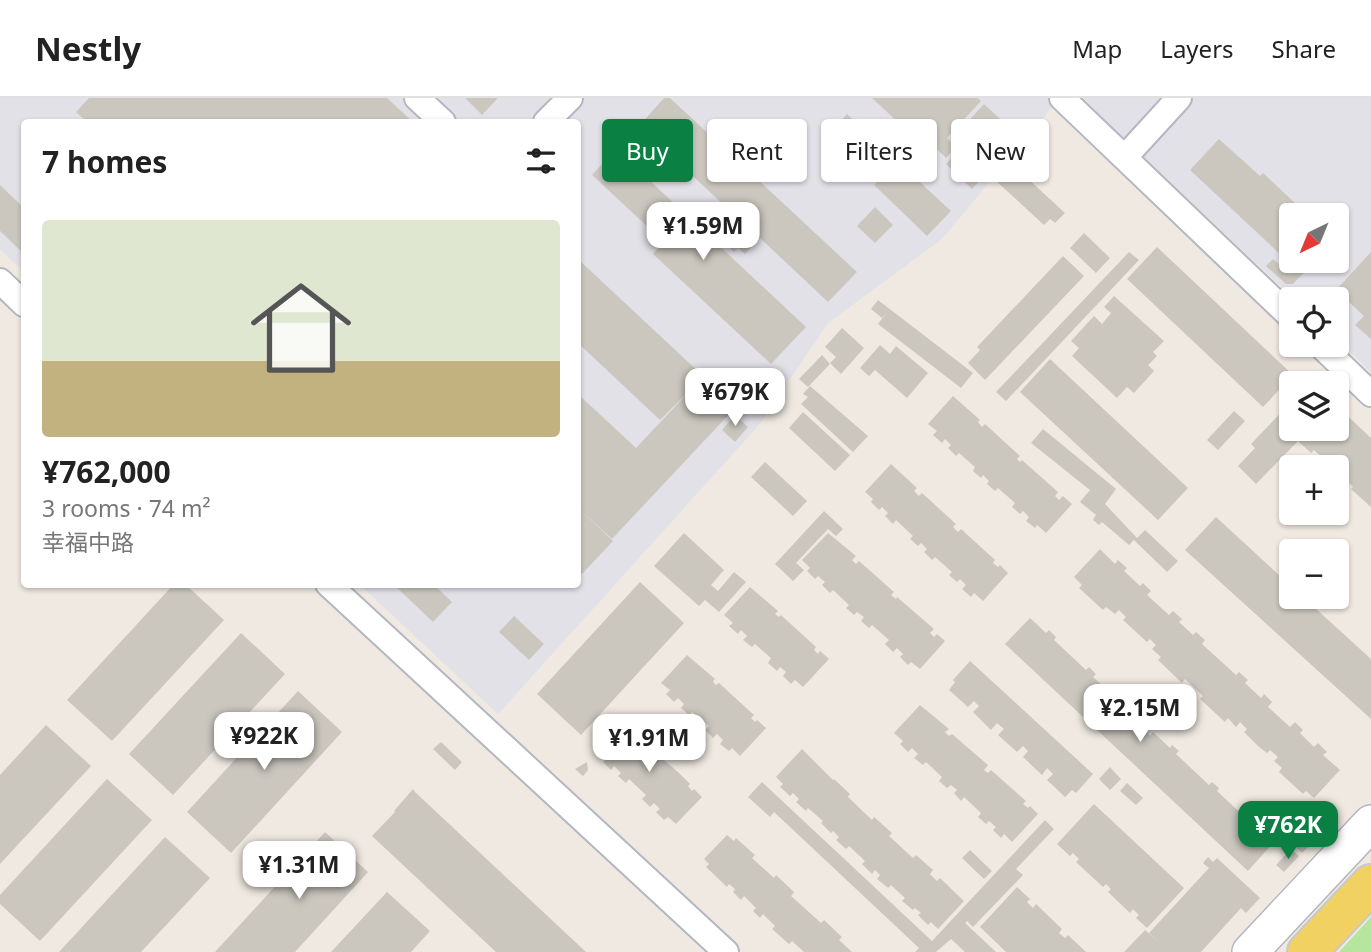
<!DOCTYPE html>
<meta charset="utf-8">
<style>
:root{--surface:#fff;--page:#f6f6f6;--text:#222;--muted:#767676;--line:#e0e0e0;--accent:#0b8043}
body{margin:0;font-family:"Noto Sans","Noto Sans SC",sans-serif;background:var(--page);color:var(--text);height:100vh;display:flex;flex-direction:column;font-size:26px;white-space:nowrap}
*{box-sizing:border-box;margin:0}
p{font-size:23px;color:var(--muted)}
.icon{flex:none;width:38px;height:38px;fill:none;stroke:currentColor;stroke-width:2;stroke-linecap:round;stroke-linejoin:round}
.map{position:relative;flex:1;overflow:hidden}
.drawer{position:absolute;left:21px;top:21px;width:560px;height:469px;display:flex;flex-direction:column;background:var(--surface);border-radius:7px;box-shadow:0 2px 5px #0004}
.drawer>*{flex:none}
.guide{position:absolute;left:602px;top:21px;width:663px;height:63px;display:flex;gap:14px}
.needle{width:46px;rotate:223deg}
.fabs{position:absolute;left:1279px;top:105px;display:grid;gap:14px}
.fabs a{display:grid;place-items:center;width:70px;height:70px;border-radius:7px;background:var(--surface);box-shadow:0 2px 5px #0004;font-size:35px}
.price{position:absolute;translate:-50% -60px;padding:0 16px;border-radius:14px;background:#fff;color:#222;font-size:23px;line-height:46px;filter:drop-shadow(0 2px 4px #0008)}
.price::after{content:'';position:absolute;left:50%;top:42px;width:21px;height:16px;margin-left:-10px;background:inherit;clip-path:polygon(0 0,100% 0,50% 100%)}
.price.selected{background:var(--accent);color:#fff}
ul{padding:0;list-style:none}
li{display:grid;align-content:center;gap:14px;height:371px;padding:0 21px}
li span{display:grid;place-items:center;height:217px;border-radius:7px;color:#555}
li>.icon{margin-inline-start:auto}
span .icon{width:126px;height:126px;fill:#fffc;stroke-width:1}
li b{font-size:30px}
h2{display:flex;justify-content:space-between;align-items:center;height:84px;padding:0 21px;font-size:30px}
.pill{padding:0 24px;border-radius:7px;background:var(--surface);box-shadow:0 2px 5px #0004;font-size:24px;line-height:63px}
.pill.selected{background:var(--accent);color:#fff}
header{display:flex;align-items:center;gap:42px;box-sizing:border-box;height:98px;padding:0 35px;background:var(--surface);border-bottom:2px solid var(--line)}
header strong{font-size:33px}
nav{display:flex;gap:38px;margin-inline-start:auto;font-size:24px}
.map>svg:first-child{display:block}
.industrial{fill:#e3e1e8;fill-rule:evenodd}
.green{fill:#b6e59e}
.building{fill:#cbc7bf}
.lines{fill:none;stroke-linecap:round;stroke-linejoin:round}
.minor-casing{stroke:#b4b7c1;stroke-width:28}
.secondary-casing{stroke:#b4b7c1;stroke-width:38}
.primary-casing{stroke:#c9c9c9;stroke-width:42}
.minor{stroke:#fff;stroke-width:24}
.secondary{stroke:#fff;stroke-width:35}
.primary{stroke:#f2d163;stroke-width:38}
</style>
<header>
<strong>Nestly</strong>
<nav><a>Map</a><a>Layers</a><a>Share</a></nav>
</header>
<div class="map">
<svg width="1371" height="854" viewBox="0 0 1371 854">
<rect width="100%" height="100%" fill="#efe9e1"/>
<path class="industrial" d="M0,0H1060L942,141L828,225L759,327L498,616L360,487L578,486V24H24V174L0,151Z
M1081,0H1371V274L1337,242V201H1294ZM1292,117H1337V163H1292Z"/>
<path class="green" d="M1371,819V854H1339Z"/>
<path class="building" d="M89,0H387L413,24H87L76,14Z
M465,0H498L482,17Z
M664,0H670L857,174L828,204L760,140L745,156L738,150L734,154L707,129L722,113L750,139L754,135L639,28Z
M872,0H978L981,3L947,40L956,49L946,60L937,51L932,56Z
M984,6L1020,40L972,91L946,66L973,37L963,29Z
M847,16L888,54L864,79L825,40Z
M1219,41L1260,78L1263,75L1295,105L1292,109L1301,117H1292V163H1315L1293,186H1286L1266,168L1273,161L1290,176L1295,170L1190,72Z
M616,51L806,229L771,266L653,156L664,144L592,77Z
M897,63L951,113L927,138L874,87Z
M1011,65L1065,115L1055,125L1050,121L1044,127L995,82Z
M0,87L24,110V156L0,133Z
M875,109L893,127L875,145L857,128Z
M1084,135L1110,160L1096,175L1070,150Z
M1157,149L1293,277L1263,309L1127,181Z
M1129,154L1139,162L1006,303L996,294Z
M1371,154V241L1355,227L1364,218L1336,192Z
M1063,158L1084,178L985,282L968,265L980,252L977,249Z
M578,161L733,306L731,308L734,311L612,441L579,411L613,443L582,476L578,472V296L636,350L699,283L660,322L578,245Z
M1114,198L1164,243L1153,254L1157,258L1148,267L1154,273L1134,295L1127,289L1117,300L1072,258L1079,250L1071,243L1094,218L1102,226L1111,215L1104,209Z
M878,202L973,275L961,290L878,226L888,213L882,220L871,211Z
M842,230L864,250L841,276L830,265L836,259L825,249Z
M880,247L890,256L896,248L928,275L907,300L875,272L869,278L860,270Z
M822,257L830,266L808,289L799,281Z
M1050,261L1188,390L1158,422L1020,294Z
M810,288L868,338L853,354L801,306L808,299L803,296Z
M953,298L980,322L978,324L982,329L985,326L1020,358L1017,361L1020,364L1022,362L1058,394L1055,398L1059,402L1063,398L1072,406L1046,435L1037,427L1035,430L1026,423L1029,419L1023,413L1020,416L1012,409L1015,405L998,390L995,393L987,386L989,383L983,377L981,380L973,373L975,369L959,355L956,358L948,350L951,347L945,341L942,345L933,337L937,333L928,326Z
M1292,303V331H1337V308L1371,340V409L1351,391L1353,389L1337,373V369H1333L1314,352L1311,355L1298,343L1256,386L1238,368L1255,350L1251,346Z
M1234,313L1245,323L1218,352L1207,342Z
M803,314L850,357L835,373L789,330Z
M735,317L748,329L735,344L722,332Z
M1043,331L1116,391L1105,406L1137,440L1145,432L1178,463L1167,474L1134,442L1129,447L1102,424L1099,427L1093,422L1096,417L1080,404L1090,392L1031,345Z
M765,364L807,403L793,418L751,379Z
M891,366L917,390L914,393L919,398L922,395L956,426L953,429L958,434L961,431L995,462L993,465L998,469L1000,467L1008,475L983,503L974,495L971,499L962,491L966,487L960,481L957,484L949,477L952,474L935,459L932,462L924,454L927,451L921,445L918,448L910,441L913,438L896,422L893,426L885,418L888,415L882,409L879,412L871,404L873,401L865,394Z
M824,413L843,431L836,438L828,431L796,465L804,472L793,483L775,466Z
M1216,419L1292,489V499H1303L1371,561V621L1185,452Z
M684,435L724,472L711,487L718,493L734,474L746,484L719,514L705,502L699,508L654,468Z
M828,435L856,458L852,462L856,466L859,463L894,494L891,497L896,501L897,499L934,531L930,535L934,539L937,536L945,543L920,571L911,564L908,567L900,559L903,556L897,550L893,554L885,546L889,542L872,527L869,530L861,523L864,519L857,514L854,517L846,510L849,507L833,492L830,495L822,487L825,484L818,478L815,481L807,473L810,470L802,462Z
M1100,451L1115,466L1118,462L1127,470L1124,473L1140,488L1143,485L1151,493L1147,497L1169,517L1173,513L1182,521L1179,524L1193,537L1196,534L1205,542L1202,546L1236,577L1239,574L1248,582L1245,585L1261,600L1264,596L1272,604L1268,609L1290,629L1295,624L1303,632L1300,635L1314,649L1318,645L1327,654L1323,657L1340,672L1314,700L1306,693L1303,696L1279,674L1282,670L1274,663L1278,659L1270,652L1267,655L1259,649L1244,634L1247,631L1240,624L1236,629L1228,620L1225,624L1200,601L1203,598L1185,581L1182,585L1158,562L1161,559L1152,551L1156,547L1150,541L1147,544L1123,522L1126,519L1119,512L1115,516L1106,509L1103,512L1079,490L1082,487L1074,479Z
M640,484L684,525L581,637L537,596Z
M174,486H185L224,522L112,643L67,602Z
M393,486H433L452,504L433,524Z
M750,489L778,513L775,516L779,519L781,517L816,549L814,552L818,556L820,553L829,561L803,589L795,582L791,586L783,578L786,574L780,569L777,573L768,565L771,560L755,546L752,549L743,542L747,538L741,532L738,536L729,528L733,525L724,517Z
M514,518L544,546L529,562L499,534Z
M1030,520L1046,535L1049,532L1056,539L1054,542L1086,572L1089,569L1096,576L1093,579L1126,609L1129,606L1136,613L1133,615L1150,631L1147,634L1150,638L1153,634L1170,650L1172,647L1179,653L1176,656L1209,687L1212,684L1219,690L1217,693L1249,723L1252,720L1259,727L1257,730L1273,745L1248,773L1005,546Z
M241,535L285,576L173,697L129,656Z
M687,557L715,581L713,584L716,587L719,585L754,617L751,620L755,624L757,622L766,630L740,658L732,650L729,653L720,646L723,642L717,636L713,640L705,632L709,628L692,614L689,617L681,610L684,606L678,600L674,604L666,596L670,592L661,585Z
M970,563L1093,676L1076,695L1072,692L1065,699L1047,682L1053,676L1047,670L1042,677L1023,659L1028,653L1023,648L1017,654L998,637L1004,631L997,625L991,632L973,614L979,608L974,603L968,609L949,592L955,584L953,582Z
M298,593L342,634L231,755L187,714Z
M920,607L949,631L945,634L949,638L952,636L988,667L984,672L988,675L991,672L1026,703L1023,706L1028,710L1030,708L1038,716L1012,744L1004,736L1001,740L993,732L996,729L989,723L986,726L978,719L981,715L964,699L961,703L954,695L957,692L951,687L947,690L939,683L942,679L926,664L923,667L914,660L918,656L912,650L908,654L900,646L903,643L894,635Z
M624,625L652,649L649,652L653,656L655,654L679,675L690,686L688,688L692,693L694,691L702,699L676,726L668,719L664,722L656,714L660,711L654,705L650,709L642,701L646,697L629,681L626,685L618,678L621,675L614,668L611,672L603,664L607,660L598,652Z
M46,627L91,668L0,766V677Z
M441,644L462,664L455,672L433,651Z
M802,651L833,682L834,681L850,696L848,699L872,722L874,719L892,735L889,738L913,760L916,757L933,772L930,776L937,783L940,780L964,803L938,831L931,824L928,827L918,817L921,815L915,810L913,812L902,803L905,800L891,787L888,790L877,781L880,777L875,772L872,776L862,766L865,763L849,748L846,751L836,742L839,739L833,733L831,735L821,725L823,723L808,710L806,713L796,704L799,701L793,695L790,698L780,689L783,686L776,679Z
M587,664L588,672L583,678L575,671Z
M1110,669L1121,681L1110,692L1099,681Z
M107,681L152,722L40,843L0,806V797Z
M762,684L932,843L1045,722L1054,731L1016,771L1023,777L973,829L967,823L965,825L996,854H965L951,841L936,854H915L919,850L774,714L770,719L748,699Z
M1127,685L1143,700L1136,707L1120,693Z
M413,691L415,694L586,854H496L372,738L395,714L394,713Z
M1094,706L1184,790L1147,830L1136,820L1139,817L1133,811L1130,815L1108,794L1111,791L1106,786L1103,789L1076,764L1079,761L1073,755L1070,758L1057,746Z
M325,734L368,774L295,854H215Z
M1306,736L1314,743L1302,755L1294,747Z
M727,737L734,743L736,740L755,757L752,760L774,780L776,777L794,794L791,798L821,825L824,822L842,839L839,842L852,854H804L792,843L789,846L772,831L775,828L763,816L760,820L753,813L756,810L744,798L741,802L733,794L735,791L729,786L727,789L706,769L709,766L704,761Z
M165,739L210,780L141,854H59Z
M1291,751L1299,758L1284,774L1276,767Z
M970,752L992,773L984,781L962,760Z
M1208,759L1213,764L1217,760L1260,800L1246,815L1241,810L1201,854H1124L1145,832L1161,846L1149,835L1209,770L1203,765Z
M1017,789L1030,801L1027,804L1033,810L1036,806L1062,831L1059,835L1065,840L1068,837L1086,854H1006L980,829Z
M387,794L430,833L411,854H331Z"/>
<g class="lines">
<g class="minor-casing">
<path id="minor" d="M417,0L443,24
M1062,0L1292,220
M546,24L570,0
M1125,59L1179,0
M0,183L24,206
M1320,247L1371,296
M328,486L726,854"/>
</g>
<g class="secondary-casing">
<path id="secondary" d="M1250,854L1371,725"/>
</g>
<g class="primary-casing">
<path id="primary" d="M1307,854L1371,786"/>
</g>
<use href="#minor" class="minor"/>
<use href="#secondary" class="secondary"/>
<use href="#primary" class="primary"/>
</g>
</svg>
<div class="fabs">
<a><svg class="needle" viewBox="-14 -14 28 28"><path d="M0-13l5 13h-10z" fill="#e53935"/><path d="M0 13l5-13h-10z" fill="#767676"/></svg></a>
<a><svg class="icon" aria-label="locate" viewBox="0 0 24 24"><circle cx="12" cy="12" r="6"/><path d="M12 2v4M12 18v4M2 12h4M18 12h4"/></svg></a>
<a><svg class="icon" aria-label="layers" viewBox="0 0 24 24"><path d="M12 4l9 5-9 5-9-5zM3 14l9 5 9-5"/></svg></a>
<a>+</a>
<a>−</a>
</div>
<b class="price" style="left:703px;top:164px">¥1.59M</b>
<b class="price" style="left:735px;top:330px">¥679K</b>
<b class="price" style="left:1140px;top:646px">¥2.15M</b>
<b class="price" style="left:264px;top:674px">¥922K</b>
<b class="price" style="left:649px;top:676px">¥1.91M</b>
<b class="price selected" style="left:1288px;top:763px">¥762K</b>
<b class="price" style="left:299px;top:803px">¥1.31M</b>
<div class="guide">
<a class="pill selected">Buy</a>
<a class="pill">Rent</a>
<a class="pill">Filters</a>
<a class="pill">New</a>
</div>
<section class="drawer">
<h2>7 homes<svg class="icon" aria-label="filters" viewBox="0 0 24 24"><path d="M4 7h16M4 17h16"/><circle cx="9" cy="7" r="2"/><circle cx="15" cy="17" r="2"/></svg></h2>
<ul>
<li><span style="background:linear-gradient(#dfe7d0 65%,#c2b280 0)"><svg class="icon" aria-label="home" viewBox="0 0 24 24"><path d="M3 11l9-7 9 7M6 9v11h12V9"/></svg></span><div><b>¥762,000</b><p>3 rooms · 74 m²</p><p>幸福中路</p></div></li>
</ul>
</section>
</div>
